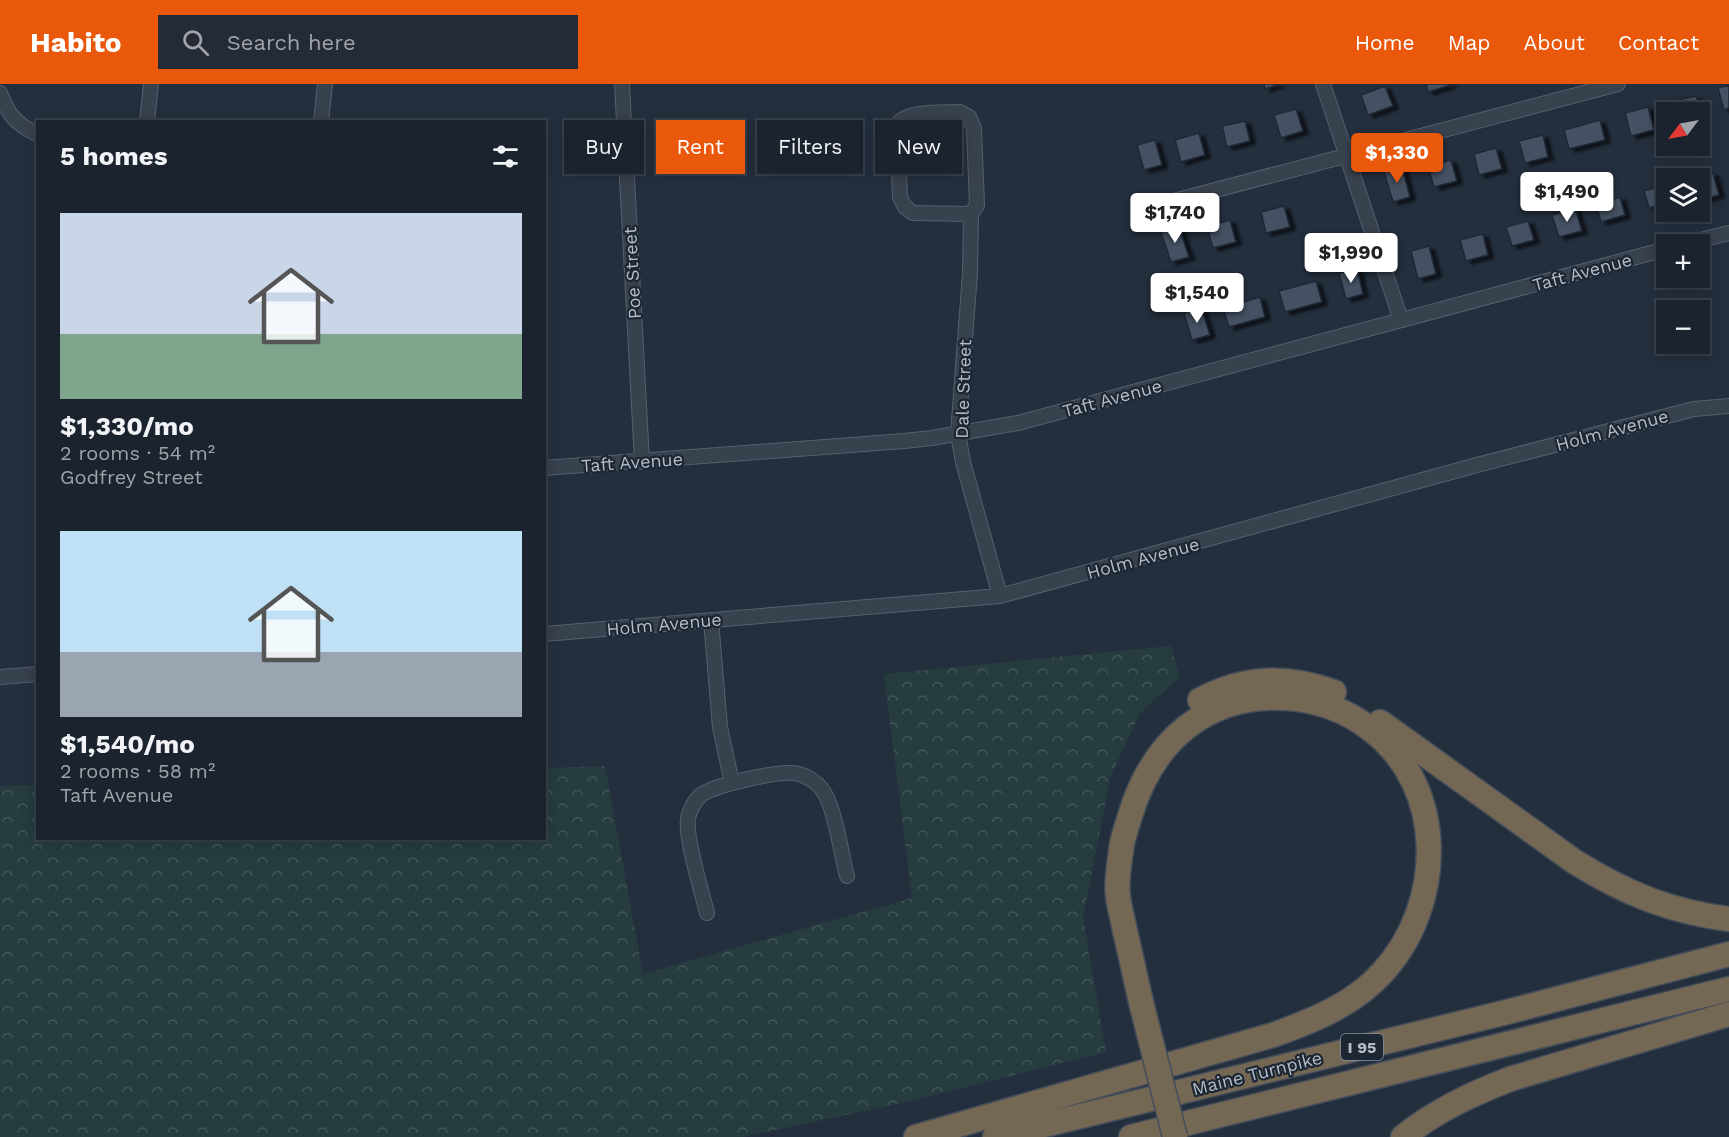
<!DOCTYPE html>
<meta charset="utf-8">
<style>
:root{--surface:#1b232e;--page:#242b36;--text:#f1f3f6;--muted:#a0a4aa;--line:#39404a;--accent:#ea580c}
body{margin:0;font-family:"Work Sans",sans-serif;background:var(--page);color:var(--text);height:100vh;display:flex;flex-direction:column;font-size:22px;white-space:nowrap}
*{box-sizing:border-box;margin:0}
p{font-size:20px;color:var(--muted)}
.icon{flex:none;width:33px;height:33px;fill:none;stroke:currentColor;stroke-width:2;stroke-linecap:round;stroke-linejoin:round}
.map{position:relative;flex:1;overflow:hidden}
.panel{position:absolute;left:36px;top:36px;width:510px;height:720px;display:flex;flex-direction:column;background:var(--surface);border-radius:0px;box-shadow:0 3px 15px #0003,0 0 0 2px var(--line)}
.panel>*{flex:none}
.guide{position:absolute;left:564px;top:36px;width:570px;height:54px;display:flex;gap:12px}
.needle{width:39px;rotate:238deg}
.fabs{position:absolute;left:1656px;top:18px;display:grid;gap:12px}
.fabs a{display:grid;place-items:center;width:54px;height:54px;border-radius:0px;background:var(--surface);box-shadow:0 3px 15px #0003,0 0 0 2px var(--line);font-size:30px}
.price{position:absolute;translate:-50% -51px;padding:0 14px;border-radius:6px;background:#fff;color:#222;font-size:20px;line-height:39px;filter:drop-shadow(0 2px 3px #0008)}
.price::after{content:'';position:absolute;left:50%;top:36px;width:18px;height:14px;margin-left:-9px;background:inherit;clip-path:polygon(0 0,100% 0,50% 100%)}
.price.current{background:var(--accent);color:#fff}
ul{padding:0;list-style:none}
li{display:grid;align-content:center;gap:12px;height:318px;padding:0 24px}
li span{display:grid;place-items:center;height:186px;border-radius:0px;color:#555}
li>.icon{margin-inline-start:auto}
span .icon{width:108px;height:108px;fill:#fffc;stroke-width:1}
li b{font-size:26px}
h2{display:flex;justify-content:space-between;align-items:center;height:72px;padding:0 24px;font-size:26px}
.pill{padding:0 21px;border-radius:0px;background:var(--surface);box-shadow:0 3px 15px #0003,0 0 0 2px var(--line);font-size:21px;line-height:54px}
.pill.current{background:var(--accent);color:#fff}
header{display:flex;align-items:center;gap:36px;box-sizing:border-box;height:84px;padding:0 30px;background:var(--accent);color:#fff}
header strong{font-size:28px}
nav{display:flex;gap:33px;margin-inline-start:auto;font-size:21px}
.search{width:420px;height:54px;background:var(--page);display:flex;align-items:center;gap:15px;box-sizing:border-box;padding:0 21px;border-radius:0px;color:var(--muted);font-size:22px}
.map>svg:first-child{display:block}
.forest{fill:url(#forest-crowns)}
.building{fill:#455162;stroke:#1f2835;stroke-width:1.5;filter:url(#shadow)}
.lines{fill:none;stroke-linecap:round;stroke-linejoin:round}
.street-casing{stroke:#565f6c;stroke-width:16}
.highway-casing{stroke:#434c59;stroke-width:27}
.street{stroke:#38414e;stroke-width:14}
.highway{stroke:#746855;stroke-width:24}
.highway-bridge-casing{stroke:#434c59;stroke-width:27;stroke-linecap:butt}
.highway-bridge{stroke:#746855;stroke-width:24}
.labels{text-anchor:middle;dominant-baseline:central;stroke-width:4.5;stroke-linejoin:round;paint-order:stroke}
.shield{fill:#1d2633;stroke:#878f9c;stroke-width:1.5}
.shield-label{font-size:16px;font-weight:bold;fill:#b4bcc9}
.street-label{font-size:18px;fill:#b4bcc9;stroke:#1d2633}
</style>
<header>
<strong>Habito</strong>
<div class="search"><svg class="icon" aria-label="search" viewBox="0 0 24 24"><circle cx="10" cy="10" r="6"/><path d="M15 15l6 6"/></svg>Search here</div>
<nav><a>Home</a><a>Map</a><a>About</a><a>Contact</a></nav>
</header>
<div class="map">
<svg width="1729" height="1053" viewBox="0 0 1729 1053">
<defs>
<pattern id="forest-crowns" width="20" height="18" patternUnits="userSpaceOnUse" patternTransform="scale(1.5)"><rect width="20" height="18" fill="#263c3f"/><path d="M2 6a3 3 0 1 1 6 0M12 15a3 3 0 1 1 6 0" fill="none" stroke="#435659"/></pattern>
<filter id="shadow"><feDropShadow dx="5.5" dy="3" stdDeviation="1.5" flood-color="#0009"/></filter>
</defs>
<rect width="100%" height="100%" fill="#242f3e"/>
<path class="forest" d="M1171,562L1180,593L1140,629L1111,691L1083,833L1106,968L902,1019L743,1053H0V702L37,701L38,754H544L545,684L605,682L643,890L912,814L884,590Z"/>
<path class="building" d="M1264,0H1280L1265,5Z
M1426,0H1450L1451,1L1428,8Z
M1729,1V24L1724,26L1718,4Z
M1385,2L1393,22L1368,31L1361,11Z
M1696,12L1701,30L1700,31V28H1676L1673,17Z
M1648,23L1654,46L1631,52L1625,29Z
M1296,25L1303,47L1281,54L1274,31Z
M1600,36L1605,56L1569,65L1564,46Z
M1245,37L1250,57L1227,63L1222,42Z
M1199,49L1205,71L1181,78L1175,56Z
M1543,51L1548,73L1525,79L1519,57Z
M1155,56L1162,81L1144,86L1137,61Z
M1496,64L1502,85L1479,91L1474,70Z
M1451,76L1457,97L1434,103L1428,82Z
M1402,83L1410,113L1393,118L1384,88Z
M1713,89L1719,111L1700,116V94H1691Z
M1665,101L1666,119L1649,124L1644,107Z
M1620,113L1625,131L1601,138L1596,120Z
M1284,122L1290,143L1266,149L1261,128Z
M1575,124L1582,147L1559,153L1552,131Z
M1230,136L1236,158L1213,164L1207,143Z
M1528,137L1534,156L1512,162L1506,143Z
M1179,143L1189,173L1171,178L1161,148Z
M1483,150L1488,171L1466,177L1460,156Z
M1429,162L1436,190L1418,195L1411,167Z
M1357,185L1363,210L1346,215L1339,189Z
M1316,197L1322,218L1285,228L1279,207Z
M1260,213L1265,233L1229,243L1223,224Z
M1201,223L1210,251L1192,256L1184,229Z"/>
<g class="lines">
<g class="street-casing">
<path id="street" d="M622,0L642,378
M1323,0L1401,236
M0,9C9,32 15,39 38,51
M960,28L969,33L974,44L977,121L971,130L913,129L905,123L900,113L897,41C905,26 944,29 960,28Z
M147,38L151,0
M321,38L325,0
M1151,123L1618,0
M971,130L970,189L958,350L963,378L1000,512
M1684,160L1729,149
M544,384L904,357L932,354L1018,339L1666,165
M711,536L720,643L732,699
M544,550L1000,512L1477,381L1694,325L1729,322
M0,593L38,590
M707,829C702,808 685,754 688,735C689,727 695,716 701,711C715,701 782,685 799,690C807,692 816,698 821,704C835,721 841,770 847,792"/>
</g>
<g class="highway-casing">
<path id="highway" d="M1200,616C1245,592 1286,591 1334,608
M1380,638L1575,778C1625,809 1671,828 1729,835
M916,1053L1273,951C1312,937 1353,921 1382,889C1445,821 1448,702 1369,644C1344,625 1317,616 1286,614C1206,609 1152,658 1130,732C1127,743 1122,754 1121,767C1119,781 1116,798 1118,812C1119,823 1123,836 1125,847C1131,872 1136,897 1142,922
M995,1053L1507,928L1729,870
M1131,1053L1729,905
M1403,1053C1435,1027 1472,1010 1510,995L1729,930"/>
</g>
<use href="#street" class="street"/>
<use href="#highway" class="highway"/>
<g class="highway-bridge-casing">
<path id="highway-bridge" d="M1142,922L1175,1053"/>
</g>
<use href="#highway-bridge" class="highway-bridge"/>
</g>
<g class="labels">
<rect class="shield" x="1341" y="950" width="42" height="26" rx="4.5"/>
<g class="shield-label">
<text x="1362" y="963">I 95</text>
</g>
<g class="street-label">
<text transform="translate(1582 188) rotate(-15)">Taft Avenue</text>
<text transform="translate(632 189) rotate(-93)">Poe Street</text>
<text transform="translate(963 305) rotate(-88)">Dale Street</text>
<text transform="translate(1112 314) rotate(-15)">Taft Avenue</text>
<text transform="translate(1612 346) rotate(-15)">Holm Avenue</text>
<text transform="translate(632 378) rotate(-4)">Taft Avenue</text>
<text transform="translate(1143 474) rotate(-15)">Holm Avenue</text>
<text transform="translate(664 540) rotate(-5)">Holm Avenue</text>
<text transform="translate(1257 989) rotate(-14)">Maine Turnpike</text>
</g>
</g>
</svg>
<div class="fabs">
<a><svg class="needle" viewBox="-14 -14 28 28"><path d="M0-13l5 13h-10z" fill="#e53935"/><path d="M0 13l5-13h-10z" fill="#a0a4aa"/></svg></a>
<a><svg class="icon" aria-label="layers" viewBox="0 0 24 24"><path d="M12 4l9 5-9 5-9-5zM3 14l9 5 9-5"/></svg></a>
<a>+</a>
<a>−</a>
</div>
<b class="price current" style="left:1397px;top:100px">$1,330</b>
<b class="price" style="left:1567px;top:139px">$1,490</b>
<b class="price" style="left:1175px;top:160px">$1,740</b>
<b class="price" style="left:1351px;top:200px">$1,990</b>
<b class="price" style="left:1197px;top:240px">$1,540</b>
<div class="guide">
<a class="pill">Buy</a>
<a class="pill current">Rent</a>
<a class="pill">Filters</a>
<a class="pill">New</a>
</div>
<section class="panel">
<h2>5 homes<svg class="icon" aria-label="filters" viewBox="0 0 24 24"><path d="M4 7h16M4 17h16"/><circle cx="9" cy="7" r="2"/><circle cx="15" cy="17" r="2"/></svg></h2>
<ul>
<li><span style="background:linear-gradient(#c9d6e8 65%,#7fa58c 0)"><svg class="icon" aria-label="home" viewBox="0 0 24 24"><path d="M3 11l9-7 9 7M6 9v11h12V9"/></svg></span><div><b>$1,330/mo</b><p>2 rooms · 54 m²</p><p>Godfrey Street</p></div></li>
<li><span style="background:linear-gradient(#bfe0f5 65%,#9aa5b1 0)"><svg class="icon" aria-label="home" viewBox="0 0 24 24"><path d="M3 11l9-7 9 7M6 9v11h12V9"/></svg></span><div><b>$1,540/mo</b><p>2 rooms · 58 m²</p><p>Taft Avenue</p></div></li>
</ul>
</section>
</div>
